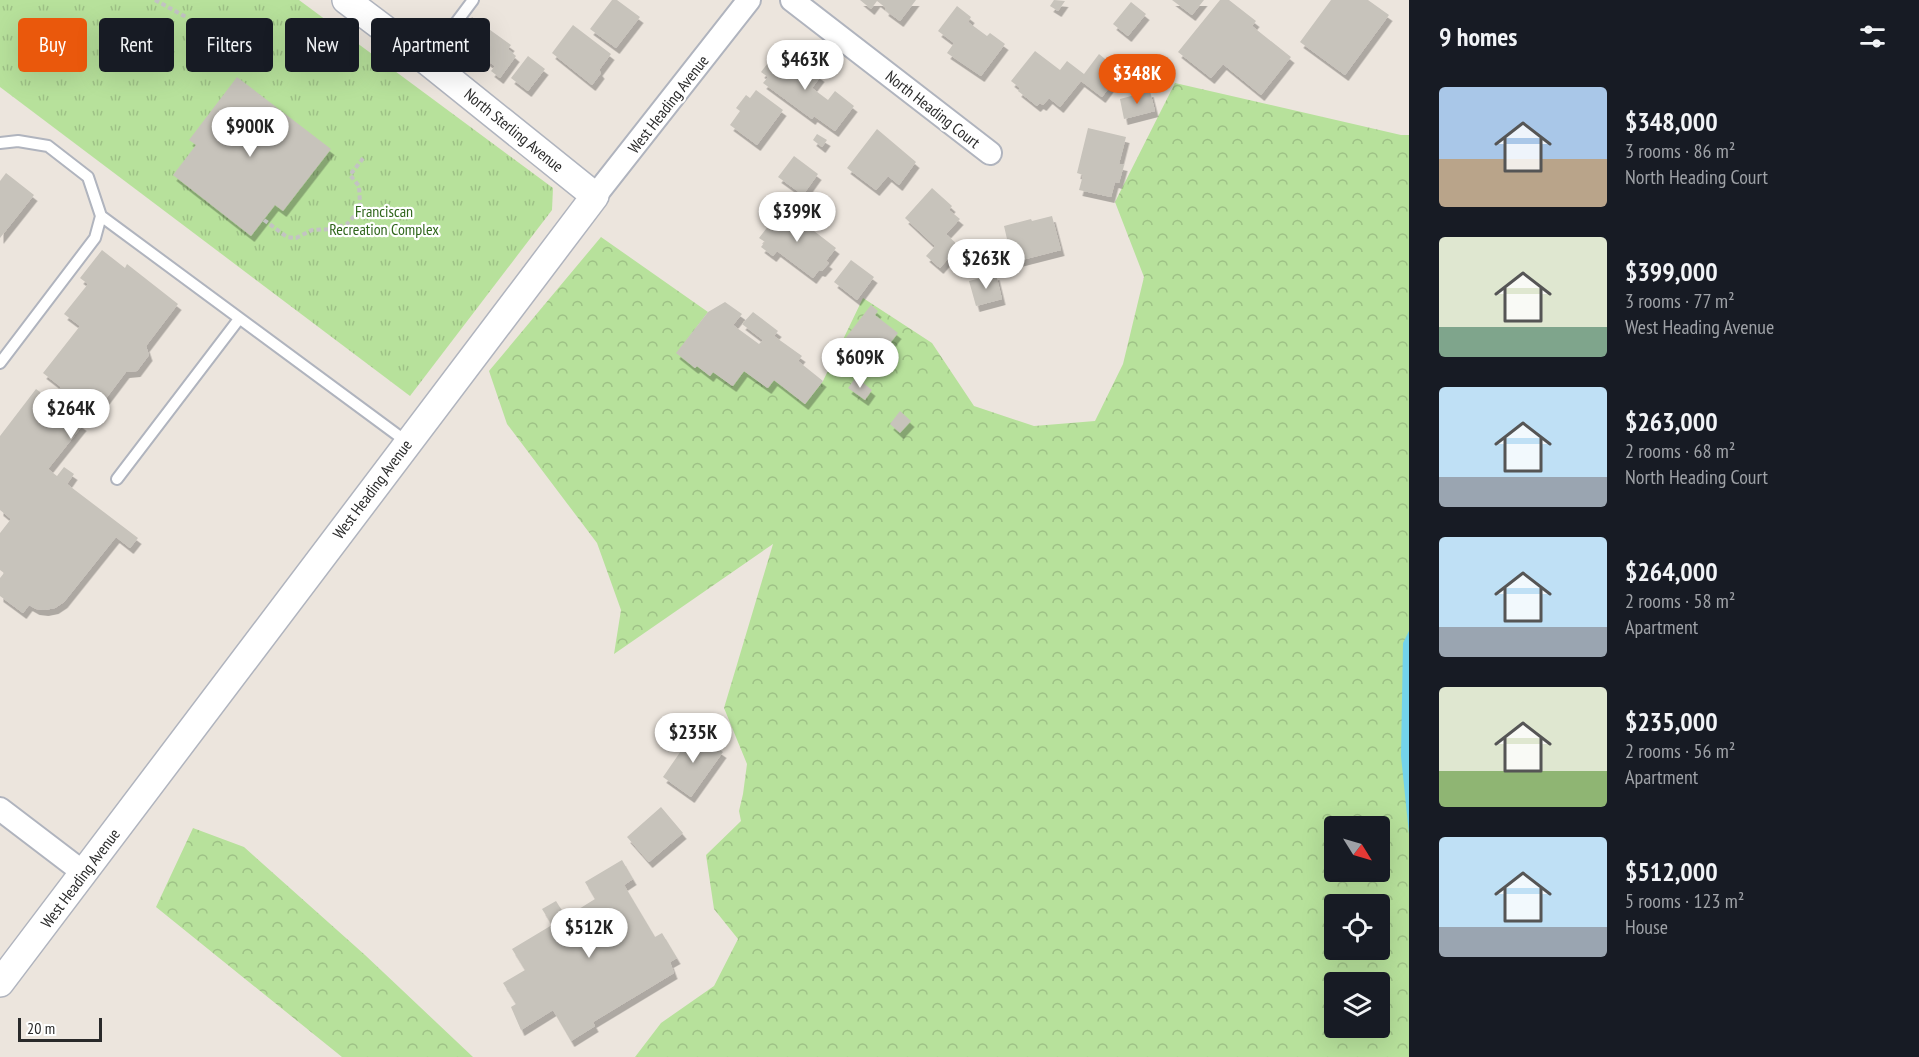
<!DOCTYPE html>
<meta charset="utf-8">
<style>
:root{--surface:#171b24;--page:#242831;--text:#f1f3f6;--muted:#9ea1a6;--accent:#ea580c}
body{margin:0;font-family:"PT Sans Narrow",sans-serif;background:var(--page);color:var(--text);height:100vh;display:flex;flex-direction:column;font-size:22px;white-space:nowrap}
*{box-sizing:border-box;margin:0}
p{font-size:20px;color:var(--muted)}
.icon{flex:none;width:33px;height:33px;fill:none;stroke:currentColor;stroke-width:2;stroke-linecap:round;stroke-linejoin:round}
.map{position:relative;flex:1;overflow:hidden}
.panel{display:flex;flex-direction:column;background:var(--surface);width:510px}
.panel>*{flex:none}
.top-card{position:absolute;left:18px;top:18px;width:570px;height:54px;display:flex;gap:12px}
.needle{width:39px;rotate:127deg}
.controls{position:absolute;left:1324px;top:816px;display:grid;gap:12px}
.controls a{display:grid;place-items:center;width:66px;height:66px;border-radius:6px;background:var(--surface);box-shadow:0 6px 24px #0002;font-size:30px}
.scale{position:absolute;left:18px;bottom:15px;width:84px;box-sizing:border-box;padding-left:6px;border:3px solid #2a2a2a;border-top:0;font-size:16px;line-height:21px;white-space:nowrap;color:#2a2a2a;-webkit-text-stroke:4px #fff;paint-order:stroke}
.price{position:absolute;translate:-50% -51px;padding:0 14px;border-radius:21px;background:#fff;color:#222;font-size:20px;line-height:39px;filter:drop-shadow(0 2px 3px #0008)}
.price::after{content:'';position:absolute;left:50%;top:36px;width:18px;height:14px;margin-left:-9px;background:inherit;clip-path:polygon(0 0,100% 0,50% 100%)}
.price.active{background:var(--accent);color:#fff}
ul{padding:0;list-style:none}
li{display:flex;align-items:center;gap:18px;height:150px;padding:0 30px}
li span{display:grid;place-items:center;flex:none;width:168px;height:120px;border-radius:6px;color:#555}
li>.icon{margin-inline-start:auto}
span .icon{width:72px;height:72px;fill:#fffc;stroke-width:1}
li b{font-size:26px}
h2{display:flex;justify-content:space-between;align-items:center;height:72px;padding:0 30px;font-size:26px}
.chip{padding:0 21px;border-radius:6px;background:var(--surface);box-shadow:0 6px 24px #0002;font-size:21px;line-height:54px}
.chip.active{background:var(--accent);color:#fff}
main{display:flex;flex:1;min-height:0}
.map>svg:first-child{display:block}
.grass{fill:url(#grass-tufts)}
.forest{fill:url(#forest-crowns);fill-rule:evenodd}
.water{fill:#73d3eb}
.building{fill:#c7c3bb;filter:url(#shadow)}
.lines{fill:none;stroke-linecap:round;stroke-linejoin:round}
.service-casing{stroke:#b0b4be;stroke-width:14}
.minor-casing{stroke:#b0b4be;stroke-width:26}
.tertiary-casing{stroke:#b0b4be;stroke-width:30}
.path{stroke:#c3c3c3;stroke-width:4;stroke-dasharray:4.5 3;stroke-linecap:butt}
.service{stroke:#fff;stroke-width:10}
.minor{stroke:#fff;stroke-width:22}
.tertiary{stroke:#fff;stroke-width:27}
.labels{text-anchor:middle;dominant-baseline:central;stroke-width:4.5;stroke-linejoin:round;paint-order:stroke}
.street-label{font-size:16px;fill:#2a2a2a;stroke:#fff}
.park-label{font-size:16px;fill:#30661c;stroke:#fff}
</style>
<main>
<div class="map">
<svg width="1409" height="1057" viewBox="0 0 1409 1057">
<defs>
<pattern id="grass-tufts" width="24" height="20" patternUnits="userSpaceOnUse" patternTransform="scale(1.5)"><rect width="24" height="20" fill="#b7e19b"/><path d="M3 7l-1-3M5 7V3M7 7l1-3M15 17l-1-3M17 17v-4M19 17l1-3" fill="none" stroke="#9ec186"/></pattern>
<pattern id="forest-crowns" width="20" height="18" patternUnits="userSpaceOnUse" patternTransform="scale(1.5)"><rect width="20" height="18" fill="#b7e19b"/><path d="M2 6a3 3 0 1 1 6 0M12 15a3 3 0 1 1 6 0" fill="none" stroke="#9ec186"/></pattern>
<filter id="shadow"><feDropShadow dx="3.5" dy="6" stdDeviation="0" flood-color="#0004"/></filter>
</defs>
<rect width="100%" height="100%" fill="#ece5dd"/>
<path class="grass" d="M0,0H299L553,188L552,210L410,396L0,87Z"/>
<path class="forest" d="M1175,83L1401,135H1409V1057H635L661,1023L714,986L738,939L714,909L706,855L741,821L739,811L743,794L747,764L724,708L773,544L614,654L621,610L597,543L507,424L489,371L601,237L708,312L677,353L695,368L697,366L710,376L713,372L732,386L744,371L767,388L774,380L805,404L823,381L863,298L932,343L974,406L1034,426L1095,421L1123,364L1144,277L1115,202ZM1335,826H1380V872H1335ZM1335,904H1380V950H1335ZM1335,982H1380V1028H1335Z
M193,828L244,847L365,955L473,1057H342L156,907Z"/>
<path class="water" d="M1409,631V834L1401,756L1403,643Z"/>
<path class="building" d="M612,0H617L640,17L616,48L590,29Z
M860,0H916L900,21L885,10L886,8L877,1L871,9Z
M1054,0L1065,1L1058,11L1050,6Z
M1172,0H1204L1192,15Z
M1220,0H1229L1256,21L1252,26L1291,57L1261,95L1223,64L1211,78L1178,52Z
M1331,0H1368L1389,15L1345,75L1300,42Z
M1131,2L1146,14L1128,36L1113,24Z
M957,6L971,17L968,22L987,36L990,33L1005,44L981,76L947,53L954,43L938,31Z
M472,17L511,45L508,49L516,56L500,78L491,71L495,66L477,54L474,58L460,48L464,43L456,38Z
M573,25L611,54L599,70L601,73L592,85L552,53Z
M1035,51L1060,70L1067,61L1084,74L1099,54L1121,72L1102,97L1081,81L1060,107L1049,98L1043,105L1040,103L1037,106L1018,91L1020,88L1011,81Z
M789,52L821,76L812,88L828,100L835,91L854,106L835,131L814,116L812,119L763,83L768,77L761,72L771,59L780,65Z
M528,56L545,69L528,91L511,78Z
M237,77L331,149L283,211L275,205L251,236L173,175L196,145L189,140Z
M756,90L783,110L757,145L730,125L740,111L736,108L746,95L750,98Z
M1150,91L1155,111L1124,119L1120,99Z
M1088,128L1126,137L1119,164L1124,165L1119,183L1115,182L1111,197L1079,190L1083,175L1077,173Z
M877,129L916,162L899,185L888,176L876,190L847,168Z
M817,134L827,140L822,147L813,140Z
M794,156L818,174L803,195L778,177Z
M6,173L34,195L0,238V181Z
M932,188L952,206L949,210L960,219L946,234L959,246L940,268L926,256L935,246L905,218Z
M783,207L836,248L826,261L829,263L822,271L819,270L813,278L777,251L773,256L761,247L765,242L759,238Z
M1052,216L1061,250L1006,264L999,241L1007,239L1004,226L1031,219L1032,221Z
M102,250L125,268L127,264L178,304L146,346L149,355L137,371L126,372L95,413L74,397L64,410L83,425L48,469L57,476L64,467L74,474L67,484L138,538L130,548L116,537L64,602L55,608L45,610L36,609L29,605L23,613L0,596V578L4,573L0,570V533L11,519L0,510V436L36,389L51,400L61,387L43,373L80,326L64,314L88,284L80,278Z
M851,260L874,277L857,300L834,282Z
M996,274L1002,299L976,306L969,281Z
M725,302L742,314L733,325L759,344L763,340L742,324L753,312L778,331L774,336L802,356L798,361L823,381L805,404L774,380L768,388L744,371L733,386L713,372L710,376L697,366L695,368L676,353L708,312Z
M871,305L878,311L875,315L898,333L874,364L844,340Z
M856,377L872,390L865,400L848,388Z
M900,411L911,421L900,433L890,424Z
M694,732L723,752L691,797L663,777Z
M661,807L683,833L649,862L627,837Z
M622,860L633,879L624,885L655,937L662,933L677,958L670,962L674,973L593,1022L595,1026L571,1041L553,1010L521,1030L511,1007L516,1004L503,983L525,970L512,949L552,925L542,909L556,901L566,917L595,899L585,882Z"/>
<g class="lines">
<g class="service-casing">
<path id="service" d="M428,60L473,0
M0,143L18,141L48,146L88,177L101,216L95,238L0,363
M101,216L407,442
M117,479L239,319"/>
</g>
<g class="minor-casing">
<path id="minor" d="M792,0L990,153
M595,196L749,0
M0,809L84,873"/>
</g>
<g class="tertiary-casing">
<path id="tertiary" d="M0,983L595,196L427,61L346,0"/>
</g>
<path class="path" d="M155,0L186,17
M264,220L287,237L296,238L312,230L333,229L347,224L358,212L360,204L359,186L350,175L364,157"/>
<use href="#service" class="service"/>
<use href="#minor" class="minor"/>
<use href="#tertiary" class="tertiary"/>
</g>
<g class="labels">
<g class="street-label">
<text transform="translate(668 104) rotate(-52)">West Heading Avenue</text>
<text transform="translate(933 109) rotate(38)">North Heading Court</text>
<text transform="translate(514 130) rotate(39)">North Sterling Avenue</text>
<text transform="translate(372 489) rotate(-53)">West Heading Avenue</text>
<text transform="translate(80 878) rotate(-53)">West Heading Avenue</text>
</g>
<g class="park-label">
<text x="384" y="211">Franciscan<tspan x="384" dy="18">Recreation Complex</tspan></text>
</g>
</g>
</svg>
<div class="controls">
<a><svg class="needle" viewBox="-14 -14 28 28"><path d="M0-13l5 13h-10z" fill="#e53935"/><path d="M0 13l5-13h-10z" fill="#9ea1a6"/></svg></a>
<a><svg class="icon" aria-label="locate" viewBox="0 0 24 24"><circle cx="12" cy="12" r="6"/><path d="M12 2v4M12 18v4M2 12h4M18 12h4"/></svg></a>
<a><svg class="icon" aria-label="layers" viewBox="0 0 24 24"><path d="M12 4l9 5-9 5-9-5zM3 14l9 5 9-5"/></svg></a>
</div>
<div class="scale">20 m</div>
<b class="price" style="left:805px;top:91px">$463K</b>
<b class="price active" style="left:1137px;top:105px">$348K</b>
<b class="price" style="left:250px;top:158px">$900K</b>
<b class="price" style="left:797px;top:243px">$399K</b>
<b class="price" style="left:986px;top:290px">$263K</b>
<b class="price" style="left:860px;top:389px">$609K</b>
<b class="price" style="left:71px;top:440px">$264K</b>
<b class="price" style="left:693px;top:764px">$235K</b>
<b class="price" style="left:589px;top:959px">$512K</b>
<div class="top-card">
<a class="chip active">Buy</a>
<a class="chip">Rent</a>
<a class="chip">Filters</a>
<a class="chip">New</a>
<a class="chip">Apartment</a>
</div>
</div>
<section class="panel">
<h2>9 homes<svg class="icon" aria-label="filters" viewBox="0 0 24 24"><path d="M4 7h16M4 17h16"/><circle cx="9" cy="7" r="2"/><circle cx="15" cy="17" r="2"/></svg></h2>
<ul>
<li><span style="background:linear-gradient(#a9c7e8 60%,#b9a48a 0)"><svg class="icon" aria-label="home" viewBox="0 0 24 24"><path d="M3 11l9-7 9 7M6 9v11h12V9"/></svg></span><div><b>$348,000</b><p>3 rooms · 86 m²</p><p>North Heading Court</p></div></li>
<li><span style="background:linear-gradient(#dfe7d0 75%,#7fa58c 0)"><svg class="icon" aria-label="home" viewBox="0 0 24 24"><path d="M3 11l9-7 9 7M6 9v11h12V9"/></svg></span><div><b>$399,000</b><p>3 rooms · 77 m²</p><p>West Heading Avenue</p></div></li>
<li><span style="background:linear-gradient(#bfe0f5 75%,#9aa5b1 0)"><svg class="icon" aria-label="home" viewBox="0 0 24 24"><path d="M3 11l9-7 9 7M6 9v11h12V9"/></svg></span><div><b>$263,000</b><p>2 rooms · 68 m²</p><p>North Heading Court</p></div></li>
<li><span style="background:linear-gradient(#bfe0f5 75%,#9aa5b1 0)"><svg class="icon" aria-label="home" viewBox="0 0 24 24"><path d="M3 11l9-7 9 7M6 9v11h12V9"/></svg></span><div><b>$264,000</b><p>2 rooms · 58 m²</p><p>Apartment</p></div></li>
<li><span style="background:linear-gradient(#dfe7d0 70%,#8fb573 0)"><svg class="icon" aria-label="home" viewBox="0 0 24 24"><path d="M3 11l9-7 9 7M6 9v11h12V9"/></svg></span><div><b>$235,000</b><p>2 rooms · 56 m²</p><p>Apartment</p></div></li>
<li><span style="background:linear-gradient(#bfe0f5 75%,#9aa5b1 0)"><svg class="icon" aria-label="home" viewBox="0 0 24 24"><path d="M3 11l9-7 9 7M6 9v11h12V9"/></svg></span><div><b>$512,000</b><p>5 rooms · 123 m²</p><p>House</p></div></li>
</ul>
</section>
</main>
